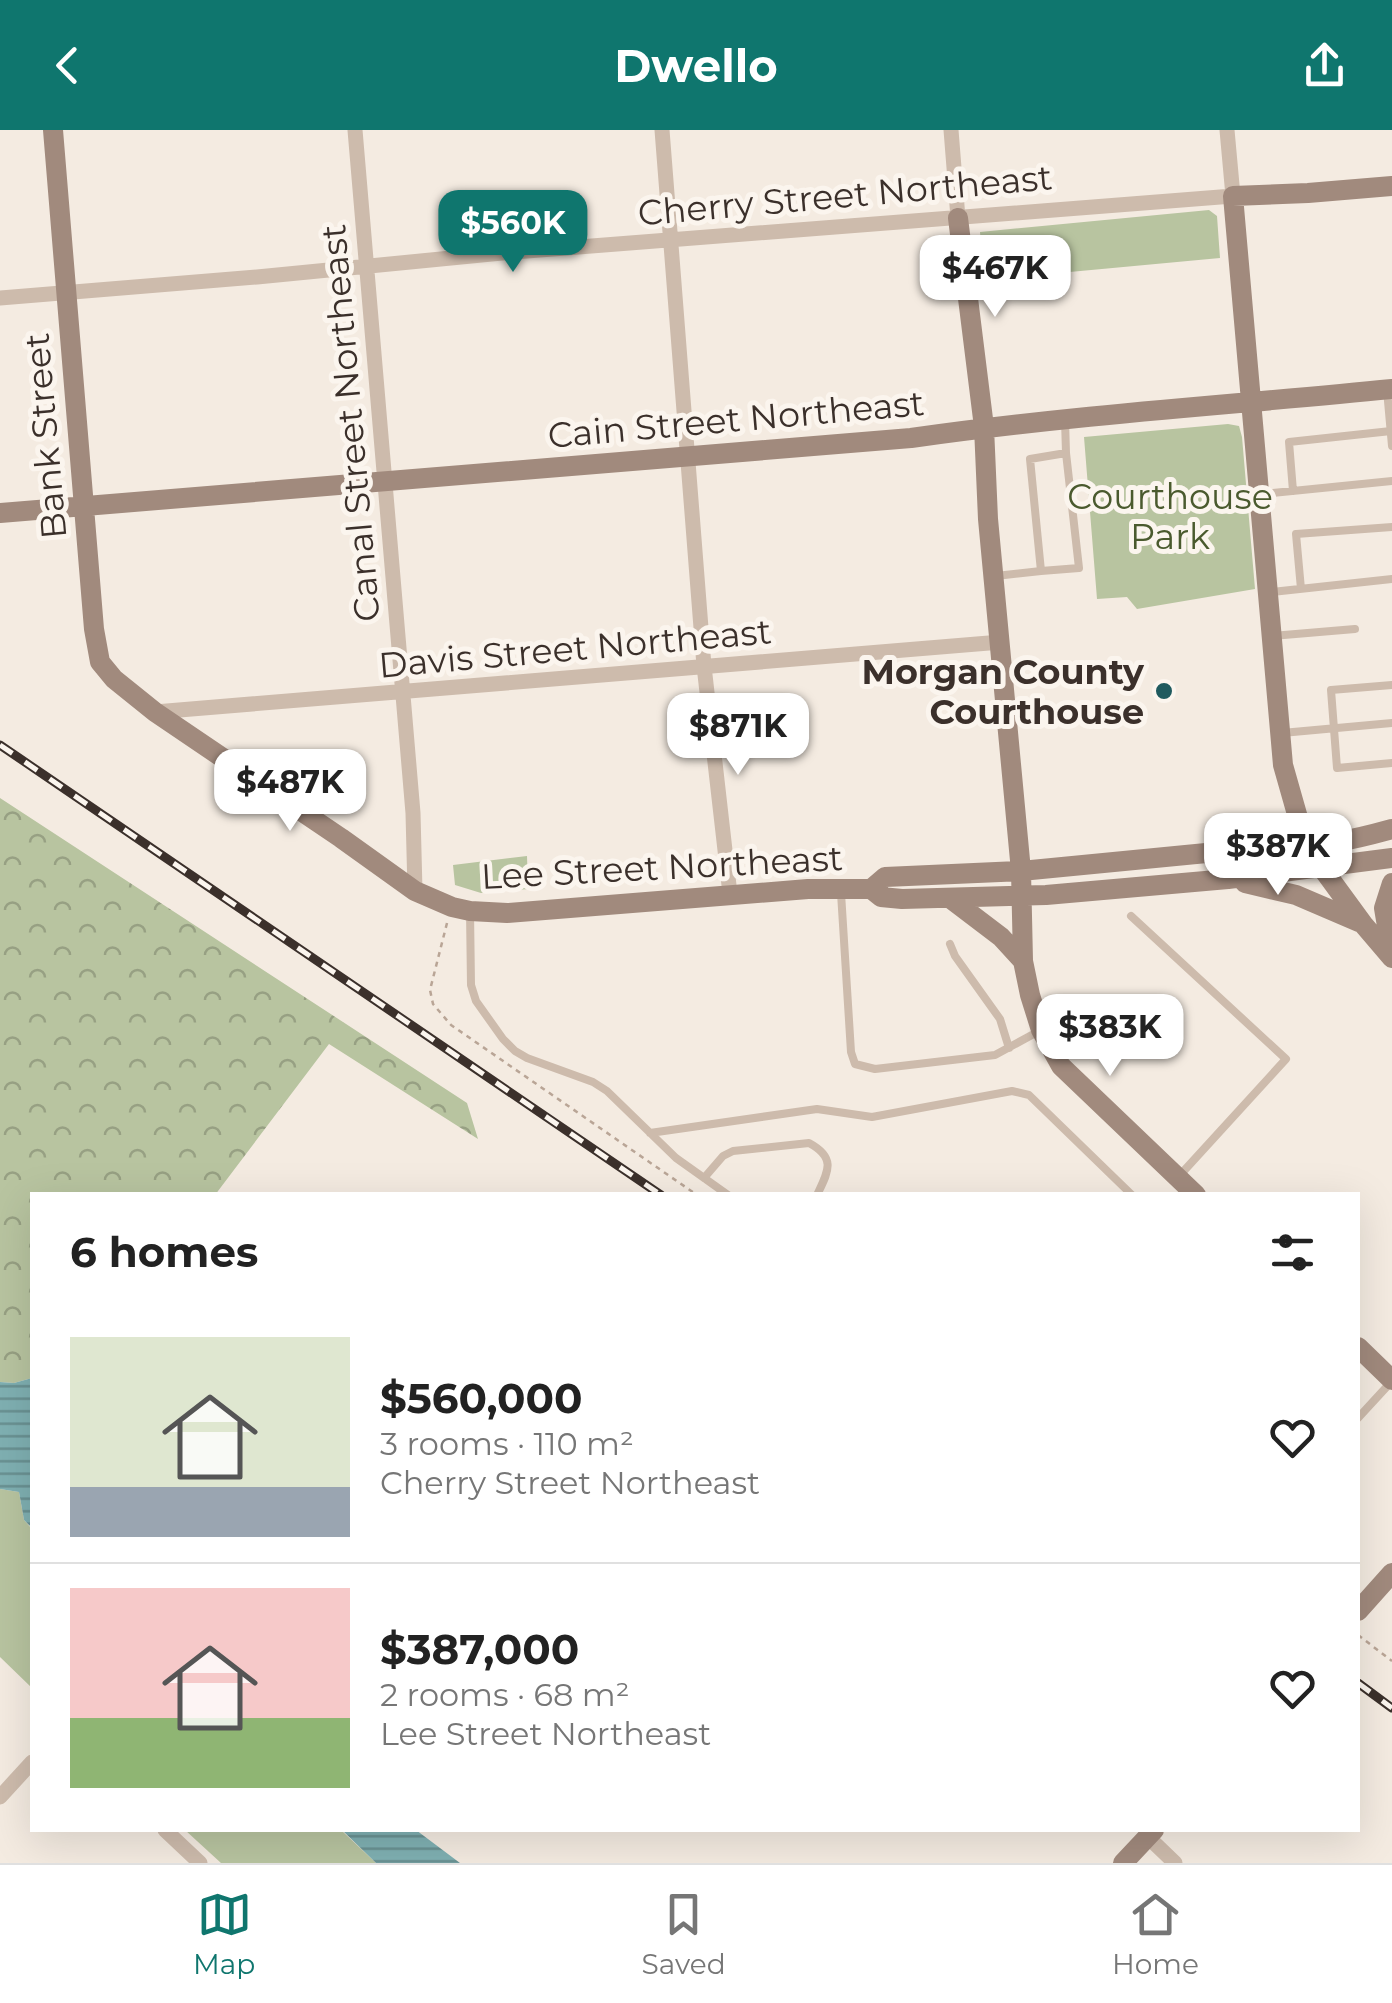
<!DOCTYPE html>
<meta charset="utf-8">
<style>
:root{--surface:#fff;--page:#f6f6f6;--text:#222;--muted:#767676;--line:#e0e0e0;--accent:#0f766e}
body{margin:0;font-family:Montserrat,sans-serif;background:var(--page);color:var(--text);height:100vh;display:flex;flex-direction:column;font-size:38px;white-space:nowrap}
*{box-sizing:border-box;margin:0}
p{font-size:32px;color:var(--muted)}
.icon{flex:none;width:55px;height:55px;fill:none;stroke:currentColor;stroke-width:2;stroke-linecap:round;stroke-linejoin:round}
.map{position:relative;flex:1;overflow:hidden}
.drawer{position:absolute;left:30px;top:1062px;width:1330px;height:640px;display:flex;flex-direction:column;background:var(--surface);border-radius:0px;box-shadow:0 10px 40px #0002}
.drawer>*{flex:none}
.price{position:absolute;translate:-50% -85px;padding:0 22px;border-radius:20px;background:#fff;color:#222;font-size:32px;line-height:65px;filter:drop-shadow(0 2px 5px #0008)}
.price::after{content:'';position:absolute;left:50%;top:60px;width:30px;height:22px;margin-left:-15px;background:inherit;clip-path:polygon(0 0,100% 0,50% 100%)}
.price.active{background:var(--accent);color:#fff}
ul{padding:0;list-style:none}
li{display:flex;align-items:center;gap:30px;height:250px;padding:0 40px}
li+li{border-top:2px solid var(--line)}
li span{display:grid;place-items:center;flex:none;width:280px;height:200px;border-radius:0px;color:#555}
li>.icon{margin-inline-start:auto}
span .icon{width:120px;height:120px;fill:#fffc;stroke-width:1}
li b{font-size:42px}
h2{display:flex;justify-content:space-between;align-items:center;height:120px;padding:0 40px;font-size:42px}
header{display:flex;justify-content:space-between;align-items:center;height:130px;padding:0 40px;background:var(--accent);color:#fff;font-size:45px;font-weight:700}
.menu{display:flex;justify-content:space-around;align-items:center;height:140px;border-top:2px solid var(--line);background:var(--surface);font-size:28px;color:var(--muted)}
.menu a{display:grid;justify-items:center;gap:5px}
.menu .active{color:var(--accent)}
.map>svg:first-child{display:block}
.forest{fill:url(#forest-crowns)}
.park{fill:#b8c4a0}
.water{fill:url(#water-rules)}
.lines{fill:none;stroke-linecap:round;stroke-linejoin:round}
.path{stroke:#b9a596;stroke-width:2.5;stroke-dasharray:5 5;stroke-linecap:butt}
.lane{stroke:#cdbbac;stroke-width:8}
.street{stroke:#cdbbac;stroke-width:15}
.secondary{stroke:#a18a7d;stroke-width:20}
.rail-casing{stroke:#3b302b;stroke-width:9}
.rail{stroke:#fbf5ee;stroke-width:5;stroke-dasharray:15;stroke-linecap:butt}
.poi-dot{fill:#1f5a5e;stroke:#fbf5ee;stroke-width:4}
.labels{text-anchor:middle;dominant-baseline:central;stroke-width:10;stroke-linejoin:round;paint-order:stroke}
.street-label{font-size:35px;fill:#3b302b;stroke:#fbf5ee}
.park-label{font-size:35px;fill:#4a5a2e;stroke:#fbf5ee}
.poi-label{font-size:35px;font-weight:bold;fill:#3b302b;stroke:#fbf5ee;text-anchor:end}
</style>
<header><svg class="icon" aria-label="back" viewBox="0 0 24 24"><path d="M15 5l-7 7 7 7"/></svg>Dwello<svg class="icon" aria-label="share" viewBox="0 0 24 24"><path d="M12 15V3M7 8l5-5 5 5M5 13v7h14v-7"/></svg></header>
<div class="map">
<svg width="1392" height="1733" viewBox="0 0 1392 1733">
<defs>
<pattern id="forest-crowns" width="20" height="18" patternUnits="userSpaceOnUse" patternTransform="scale(2.5)"><rect width="20" height="18" fill="#b8c4a0"/><path d="M2 6a3 3 0 1 1 6 0M12 15a3 3 0 1 1 6 0" fill="none" stroke="#97a083"/></pattern>
<pattern id="water-rules" width="6" height="5" patternUnits="userSpaceOnUse" patternTransform="scale(2.5)"><rect width="6" height="5" fill="#7fb0b2"/><path d="M0 2.5h6" fill="none" stroke="#699091"/></pattern>
</defs>
<rect width="100%" height="100%" fill="#f4ebe1"/>
<path class="forest" d="M0,668L467,973L478,1009L329,914L215,1065H32V1248L14,1253L0,1252Z"/>
<path class="park" d="M1209,80L1217,86L1220,128L984,150L980,102Z
M1228,294L1239,296L1242,307L1255,459L1137,479L1127,467L1097,469L1084,307Z
M527,726L528,759L481,763L455,755L453,735Z
M0,1359L19,1362L24,1390L32,1399V1558L0,1527Z
M185,1700H341L376,1733H221Z"/>
<path class="water" d="M32,1248V1398L24,1390L19,1362L0,1359V1252L14,1253Z
M342,1700H416L460,1733H376Z"/>
<g class="lines">
<path class="path" d="M447,793L430,860L433,874L451,895L697,1065
M1358,1505L1392,1531"/>
<path class="lane" d="M1387,260L1392,316
M1065,290L1066,323L1030,329L1041,441L1079,438L1066,323
M1293,361L1289,312L1391,301
M1263,364L1392,351
M996,446L1041,441
M1301,459L1296,404L1392,397
M1272,462L1392,449
M1272,506L1355,499
M1392,555L1331,560L1337,638L1392,633
M1282,603L1392,593
M841,763L851,922L855,934L875,939L995,925L1041,900
M470,781L471,855L476,871L503,909L515,921L527,928L593,952L607,961L676,1028L728,1065
M1131,786L1286,929L1181,1044
M950,814L955,826L1000,889L1009,918
M650,1003L817,979L872,987L1012,961L1029,965L1132,1065
M704,1048L723,1026L733,1021L809,1013C837,1028 828,1042 817,1065
M1358,1288L1392,1251"/>
<path class="street" d="M355,0L413,683L415,761
M662,0L704,536L730,764
M951,0L958,88
M0,168L257,147L502,123L1233,66L1227,0
M155,582L1001,512
M0,1667L32,1632
M165,1700L200,1733
M1148,1707L1175,1733"/>
<path class="secondary" d="M53,0L94,499L100,532L114,549L155,582L341,708L415,761L452,777L470,781L507,783L808,759H871L881,767L902,769L1046,765L1228,749L1392,728
M1392,56L1308,63L1233,66L1283,635L1306,716L1363,794L1392,828
M958,88L984,297L988,389L1021,741L1023,831L1030,865L1041,900L1061,936L1196,1065
M0,383L911,308C1071,285 1232,275 1392,259
M1245,753L1296,765L1359,792
M1392,753L1384,778L1392,826
M871,759L885,747L1021,741L1278,716C1323,716 1349,711 1392,699
M951,769L1001,807L1023,831
M1358,1217L1392,1250
M1358,1481L1392,1443
M1123,1733L1154,1700"/>
<g class="rail-casing">
<path id="rail" d="M0,615L661,1065
M1358,1553L1392,1578"/>
</g>
<use href="#rail" class="rail"/>
</g>
<circle class="poi-dot" cx="1164" cy="561" r="10"/>
<g class="labels">
<g class="street-label">
<text transform="translate(845 65) rotate(-5)">Cherry Street Northeast</text>
<text transform="translate(736 289) rotate(-5)">Cain Street Northeast</text>
<text transform="translate(350 293) rotate(-95)">Canal Street Northeast</text>
<text transform="translate(45 306) rotate(-95)">Bank Street</text>
<text transform="translate(575 518) rotate(-5)">Davis Street Northeast</text>
<text transform="translate(662 737) rotate(-3)">Lee Street Northeast</text>
</g>
<g class="park-label">
<text x="1170" y="366">Courthouse<tspan x="1170" dy="40">Park</tspan></text>
</g>
<g class="poi-label">
<text x="1144" y="541">Morgan County<tspan x="1144" dy="40">Courthouse</tspan></text>
</g>
</g>
</svg>
<b class="price active" style="left:513px;top:145px">$560K</b>
<b class="price" style="left:995px;top:190px">$467K</b>
<b class="price" style="left:738px;top:648px">$871K</b>
<b class="price" style="left:290px;top:704px">$487K</b>
<b class="price" style="left:1278px;top:768px">$387K</b>
<b class="price" style="left:1110px;top:949px">$383K</b>
<section class="drawer">
<h2>6 homes<svg class="icon" aria-label="filters" viewBox="0 0 24 24"><path d="M4 7h16M4 17h16"/><circle cx="9" cy="7" r="2"/><circle cx="15" cy="17" r="2"/></svg></h2>
<ul>
<li><span style="background:linear-gradient(#dfe7d0 75%,#9aa5b1 0)"><svg class="icon" aria-label="home" viewBox="0 0 24 24"><path d="M3 11l9-7 9 7M6 9v11h12V9"/></svg></span><div><b>$560,000</b><p>3 rooms · 110 m²</p><p>Cherry Street Northeast</p></div><svg class="icon" aria-label="heart" viewBox="0 0 24 24"><path d="M12 20l-8-8c-3-5 5-10 8-4 3-6 11-1 8 4z"/></svg></li>
<li><span style="background:linear-gradient(#f6c9c9 65%,#8fb573 0)"><svg class="icon" aria-label="home" viewBox="0 0 24 24"><path d="M3 11l9-7 9 7M6 9v11h12V9"/></svg></span><div><b>$387,000</b><p>2 rooms · 68 m²</p><p>Lee Street Northeast</p></div><svg class="icon" aria-label="heart" viewBox="0 0 24 24"><path d="M12 20l-8-8c-3-5 5-10 8-4 3-6 11-1 8 4z"/></svg></li>
</ul>
</section>
</div>
<nav class="menu">
<a class="active"><svg class="icon" aria-label="map" viewBox="0 0 24 24"><path d="M3 6l6-2 6 2 6-2v14l-6 2-6-2-6 2zM9 4v14M15 6v14"/></svg>Map</a>
<a><svg class="icon" aria-label="saved" viewBox="0 0 24 24"><path d="M7 4h10v16l-5-4-5 4z"/></svg>Saved</a>
<a><svg class="icon" aria-label="home" viewBox="0 0 24 24"><path d="M3 11l9-7 9 7M6 9v11h12V9"/></svg>Home</a>
</nav>
